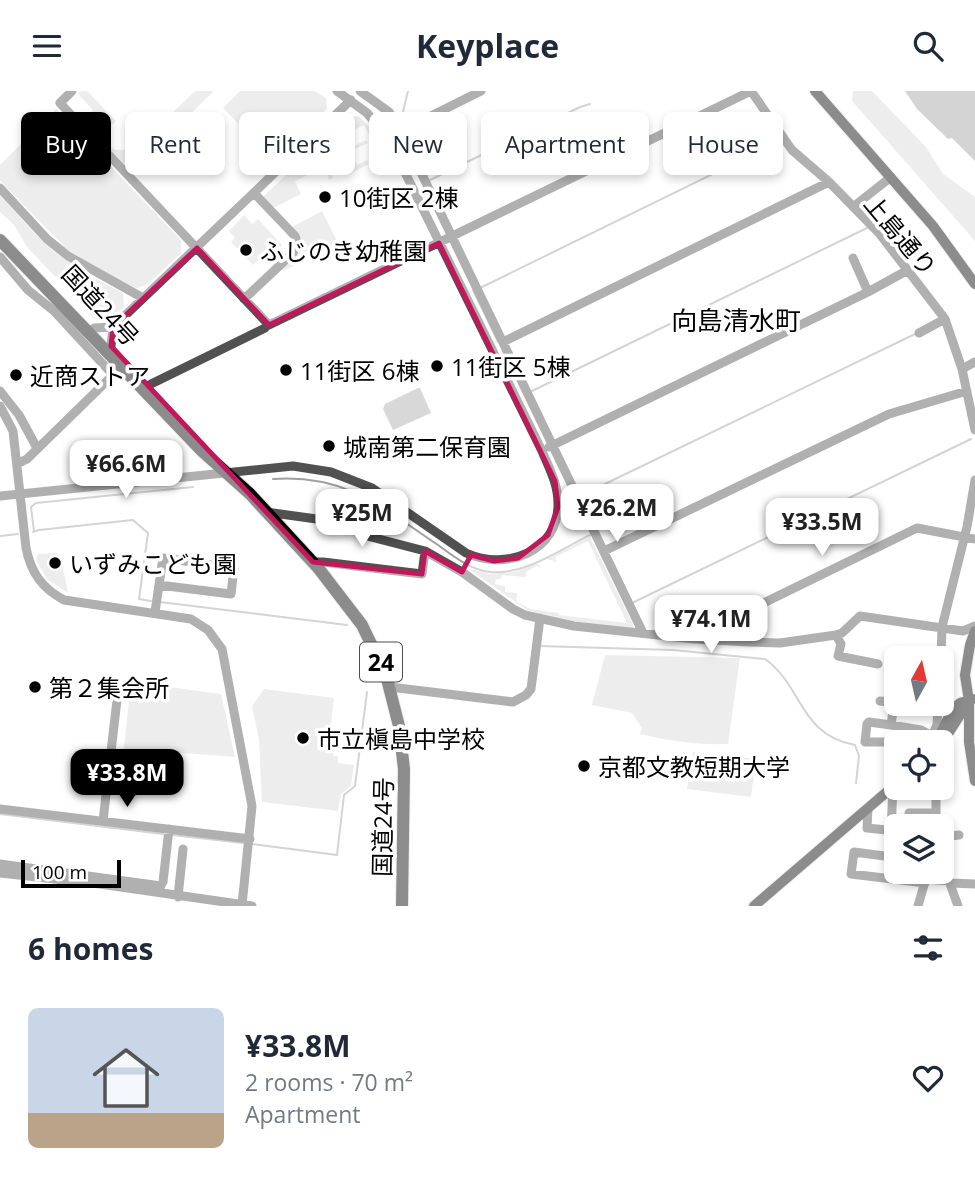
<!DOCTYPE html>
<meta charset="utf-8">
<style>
:root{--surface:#fff;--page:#f2f2f3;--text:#1f2937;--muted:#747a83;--accent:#000}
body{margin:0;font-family:"Open Sans","Noto Sans JP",sans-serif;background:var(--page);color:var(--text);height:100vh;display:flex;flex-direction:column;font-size:26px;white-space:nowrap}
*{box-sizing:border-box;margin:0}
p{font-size:23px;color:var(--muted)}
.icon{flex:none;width:38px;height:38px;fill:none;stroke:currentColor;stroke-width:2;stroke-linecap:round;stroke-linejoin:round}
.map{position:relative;height:815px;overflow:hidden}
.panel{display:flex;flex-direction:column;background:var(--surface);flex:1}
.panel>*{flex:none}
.guide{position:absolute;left:21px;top:21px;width:934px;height:63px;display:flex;gap:14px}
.needle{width:46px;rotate:8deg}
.buttons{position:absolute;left:884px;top:555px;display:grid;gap:14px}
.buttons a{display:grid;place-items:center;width:70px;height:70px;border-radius:10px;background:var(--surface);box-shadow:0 4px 10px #0003;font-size:35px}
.scale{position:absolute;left:21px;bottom:18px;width:100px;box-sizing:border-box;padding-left:7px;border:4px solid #000;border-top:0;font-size:19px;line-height:24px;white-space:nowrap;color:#000;-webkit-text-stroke:5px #fff;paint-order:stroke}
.price{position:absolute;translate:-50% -60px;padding:0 16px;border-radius:14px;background:#fff;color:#222;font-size:23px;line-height:46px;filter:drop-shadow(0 2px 4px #0008)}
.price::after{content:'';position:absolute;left:50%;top:42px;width:21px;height:16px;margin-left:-10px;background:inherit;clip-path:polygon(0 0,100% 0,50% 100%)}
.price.selected{background:var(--accent);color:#fff}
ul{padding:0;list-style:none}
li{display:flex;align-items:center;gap:21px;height:175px;padding:0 28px}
li span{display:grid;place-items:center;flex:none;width:196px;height:140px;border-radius:10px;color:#555}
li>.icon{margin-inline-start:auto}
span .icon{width:84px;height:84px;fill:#fffc;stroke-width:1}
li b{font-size:30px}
h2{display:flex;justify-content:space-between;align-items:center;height:84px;padding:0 28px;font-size:30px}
.tag{padding:0 24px;border-radius:10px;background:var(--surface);box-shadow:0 4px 10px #0003;font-size:24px;line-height:63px}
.tag.selected{background:var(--accent);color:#fff}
header{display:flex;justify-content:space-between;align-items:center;height:91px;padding:0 28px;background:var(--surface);font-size:32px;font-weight:700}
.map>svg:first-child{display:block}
.green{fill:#d8d8d8}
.water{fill:#9f9f9f}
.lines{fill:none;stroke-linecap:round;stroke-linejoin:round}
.stream{stroke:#9f9f9f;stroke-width:2}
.major-casing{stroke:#dbdbdb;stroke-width:12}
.highway-casing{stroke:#dbdbdb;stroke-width:14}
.minor{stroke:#515151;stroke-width:9}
.major{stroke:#000;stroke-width:10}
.highway{stroke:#000;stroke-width:12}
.marked{fill:none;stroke:#c2185b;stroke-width:5;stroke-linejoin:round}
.poi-dot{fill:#000;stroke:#fff;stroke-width:2.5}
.labels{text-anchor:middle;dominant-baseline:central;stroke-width:7;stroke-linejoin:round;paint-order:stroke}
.shield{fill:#fff;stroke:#4c4c4c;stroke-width:2}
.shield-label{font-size:23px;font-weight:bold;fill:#000}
.poi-label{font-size:24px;fill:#000;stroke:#fff;text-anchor:start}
.street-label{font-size:24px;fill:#000;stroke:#fff}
.neighbourhood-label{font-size:26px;fill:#000;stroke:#fff}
</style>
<header><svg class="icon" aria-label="menu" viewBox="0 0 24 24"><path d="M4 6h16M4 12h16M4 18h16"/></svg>Keyplace<svg class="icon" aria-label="search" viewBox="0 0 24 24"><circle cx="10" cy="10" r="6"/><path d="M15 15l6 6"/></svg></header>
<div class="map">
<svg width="975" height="815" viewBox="0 0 975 815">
<rect width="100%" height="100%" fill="#fff"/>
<path class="green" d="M81,0H87L116,30L100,48L82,29L93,19L78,3Z
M195,0H214L131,80L104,52L116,59H126L153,35L166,28Z
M240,0H315L326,7L327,18L274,69L223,17Z
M853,0H872L926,56L943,83L975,106V150L852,10Z
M56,18L181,149V162L147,194L136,197L100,180L69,160L0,90V74Z
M359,25L375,43L369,44L364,34L327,52L330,58L328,59L323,48L346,26Z
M366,49L368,52L351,60L357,74L367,69L369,73L347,84L342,79H337L329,60L330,59L334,65Z
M306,65L313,70L320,71L322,75H328L333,87L329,89L326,79L323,77L295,90L301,103L273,117L263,106Z
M0,104C16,121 31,140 49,156C71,176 97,188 123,202L124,216L109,229L97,230L27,156L14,134L0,121Z
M322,120L337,150L336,155L283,180L281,178L299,160L301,152L292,138L294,135Z
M244,124L252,133L258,128L282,154L270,166L265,162L253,174L231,151L235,147L229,140Z
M418,297H420L431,322L393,339L383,318L385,313Z
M590,446L633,533L634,539L573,530L527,519L469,478L490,483L515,481L538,472L541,478L537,475L526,481V486L502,484L501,488H496L495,493L505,495V501L517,502L516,510L530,518L559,522V524L627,532L588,450L555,466L557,471L547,468Z
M56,462L57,472H62L68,502L47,488L36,469L38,463Z
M605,564L740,567L728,653C697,654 670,650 640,643L642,637L632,622L592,614Z
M131,591L221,603L235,666L170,661L169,670L123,665Z
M264,598L334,607L328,659L333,660V665H338V672L354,674L351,695L341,703L338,720L262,711L259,649L252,615Z
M693,661L756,668L751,706L687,698Z"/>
<path class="water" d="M905,0H975V70L952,47L948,48L917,18Z"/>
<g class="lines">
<path class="stream" d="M400,33L408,0
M430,89L580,16L590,13
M482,196L782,49
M473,199L498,251
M532,300L867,137
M273,388C346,383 381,416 438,454C453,465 471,479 490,481C525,484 560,459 590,444
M580,405L915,243
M34,440L31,416L36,412L193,396
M33,441L39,439L133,429L148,442L139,508L151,510
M0,445L18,443
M160,511L347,534
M632,512L971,348
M539,555L673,559L765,568C803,595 799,644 855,654L859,665L856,692
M0,723L163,743
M172,744L243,752
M252,753L337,764L344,704L355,695L367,601"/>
<g class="major-casing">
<path id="major" d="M815,0L933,135L975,193
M975,540L970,554L965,584L969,610V651L975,690
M944,649L969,610
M936,651L953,618L960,612L973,608
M754,815L896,693"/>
</g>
<g class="highway-casing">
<path id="highway" d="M0,149L202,360L250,403L319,478L362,534L386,584L399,635L404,678L402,815"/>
</g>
<path class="minor" d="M72,0L60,12L269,234L751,0
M360,0L389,21L401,40L643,542
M751,0L792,59L829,91L879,142L945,228L962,278L975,339
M401,40L481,0
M0,97L47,148L68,165L143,207
M853,116L891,86
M0,166L28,199L54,220L113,284L27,368L17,373
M853,167L868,201
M244,208L293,162L297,151L295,145L254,102
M94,237L113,236L351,9
M919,242L945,228
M503,251L829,91
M111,255L113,236
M962,278L975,271
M149,294L265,237
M0,300L19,324L37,357
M0,315L13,340L26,457C31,482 42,497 64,509L191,528L208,539L222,558L252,715L242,814
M549,356L868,201L908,179
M0,405L293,375L331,381L372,397L466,462C506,480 559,461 558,412C558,393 549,377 542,360L388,47L367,22L337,0
M266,421L331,430L371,446L425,460L462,481L513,518L525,524L574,535L695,548L749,551L780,552L836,544L842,542L860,525L963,540L975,535
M604,460L889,323L967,300
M313,471H323L422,483L425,460
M155,521L163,467L234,477L231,503L159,494
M836,544L841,553L838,565L878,573
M695,548L698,544L917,437L975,448
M941,567L942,536L967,436L975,389
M390,596L513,611L526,604L531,598L540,527
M896,599L891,634L921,639L932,645
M880,610L894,612
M891,634L869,631L867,633L865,651H905
M929,651L937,634L938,612
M936,696V735
M868,717L867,737L896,740
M0,718L250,748
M909,722H936
M103,730L117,609
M891,740L893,696
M942,746L959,744
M0,773L161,795
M0,782L100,793L252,815
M888,787L892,766L854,761L851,783L925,792
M926,788L949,790L958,815
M951,792L975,793
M158,798L163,791L169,738
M178,806L183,758
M918,815L928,780"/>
<use href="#major" class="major"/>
<use href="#highway" class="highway"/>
</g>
<path d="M0 0H975V815H0ZM439,152L555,390L558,416L548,444L518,467L494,470L471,464L462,481L425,460L422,483L313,471L111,255L113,236L197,157L269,234Z" fill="#fff" fill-opacity=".55" fill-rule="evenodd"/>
<path class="marked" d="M439,152L555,390L558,416L548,444L518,467L494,470L471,464L462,481L425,460L422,483L313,471L111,255L113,236L197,157L269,234Z"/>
<g class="poi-dot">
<circle cx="325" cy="106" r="7"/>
<circle cx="246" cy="159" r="7"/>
<circle cx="437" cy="275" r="7"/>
<circle cx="286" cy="279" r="7"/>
<circle cx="16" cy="284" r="7"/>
<circle cx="329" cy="355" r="7"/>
<circle cx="55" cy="472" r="7"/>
<circle cx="35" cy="596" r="7"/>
<circle cx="303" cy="647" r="7"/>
<circle cx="584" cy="675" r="7"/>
</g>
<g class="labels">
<rect class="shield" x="360" y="551.5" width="42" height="39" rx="5"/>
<g class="shield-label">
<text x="381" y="571">24</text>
</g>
<g class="poi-label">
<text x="339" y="106">10街区 2棟</text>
<text x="260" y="159">ふじのき幼稚園</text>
<text x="451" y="275">11街区 5棟</text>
<text x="300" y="279">11街区 6棟</text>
<text x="30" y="284">近商ストア</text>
<text x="343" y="355">城南第二保育園</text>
<text x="69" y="472">いずみこども園</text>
<text x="49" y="596">第２集会所</text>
<text x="317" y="647">市立槇島中学校</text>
<text x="598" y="675">京都文教短期大学</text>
</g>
<g class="street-label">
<text transform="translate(901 144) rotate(50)">上島通り</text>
<text transform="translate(101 214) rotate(47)">国道24号</text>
<text transform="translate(382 736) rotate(-89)">国道24号</text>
</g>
<g class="neighbourhood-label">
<text x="736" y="229">向島清水町</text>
</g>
</g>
</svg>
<div class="buttons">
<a><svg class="needle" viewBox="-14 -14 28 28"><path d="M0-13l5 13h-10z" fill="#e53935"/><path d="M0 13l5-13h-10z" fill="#747a83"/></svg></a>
<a><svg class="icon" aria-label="locate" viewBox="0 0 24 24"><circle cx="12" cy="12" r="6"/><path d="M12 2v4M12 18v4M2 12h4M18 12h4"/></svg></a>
<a><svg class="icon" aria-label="layers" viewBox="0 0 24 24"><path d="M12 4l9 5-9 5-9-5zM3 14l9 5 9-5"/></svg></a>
</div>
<div class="scale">100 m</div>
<b class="price" style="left:126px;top:409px">¥66.6M</b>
<b class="price" style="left:617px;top:453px">¥26.2M</b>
<b class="price" style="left:362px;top:458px">¥25M</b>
<b class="price" style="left:822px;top:467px">¥33.5M</b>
<b class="price" style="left:711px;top:564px">¥74.1M</b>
<b class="price selected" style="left:127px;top:718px">¥33.8M</b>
<div class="guide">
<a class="tag selected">Buy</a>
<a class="tag">Rent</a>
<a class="tag">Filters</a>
<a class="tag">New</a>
<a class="tag">Apartment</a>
<a class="tag">House</a>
</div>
</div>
<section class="panel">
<h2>6 homes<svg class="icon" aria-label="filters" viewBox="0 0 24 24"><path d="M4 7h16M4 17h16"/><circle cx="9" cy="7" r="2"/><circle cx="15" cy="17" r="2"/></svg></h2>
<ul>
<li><span style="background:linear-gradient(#c9d6e8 75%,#b9a48a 0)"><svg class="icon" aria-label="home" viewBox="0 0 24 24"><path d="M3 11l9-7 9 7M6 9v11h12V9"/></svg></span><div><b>¥33.8M</b><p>2 rooms · 70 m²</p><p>Apartment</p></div><svg class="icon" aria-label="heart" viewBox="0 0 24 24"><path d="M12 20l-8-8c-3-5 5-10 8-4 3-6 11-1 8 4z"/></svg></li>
</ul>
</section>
